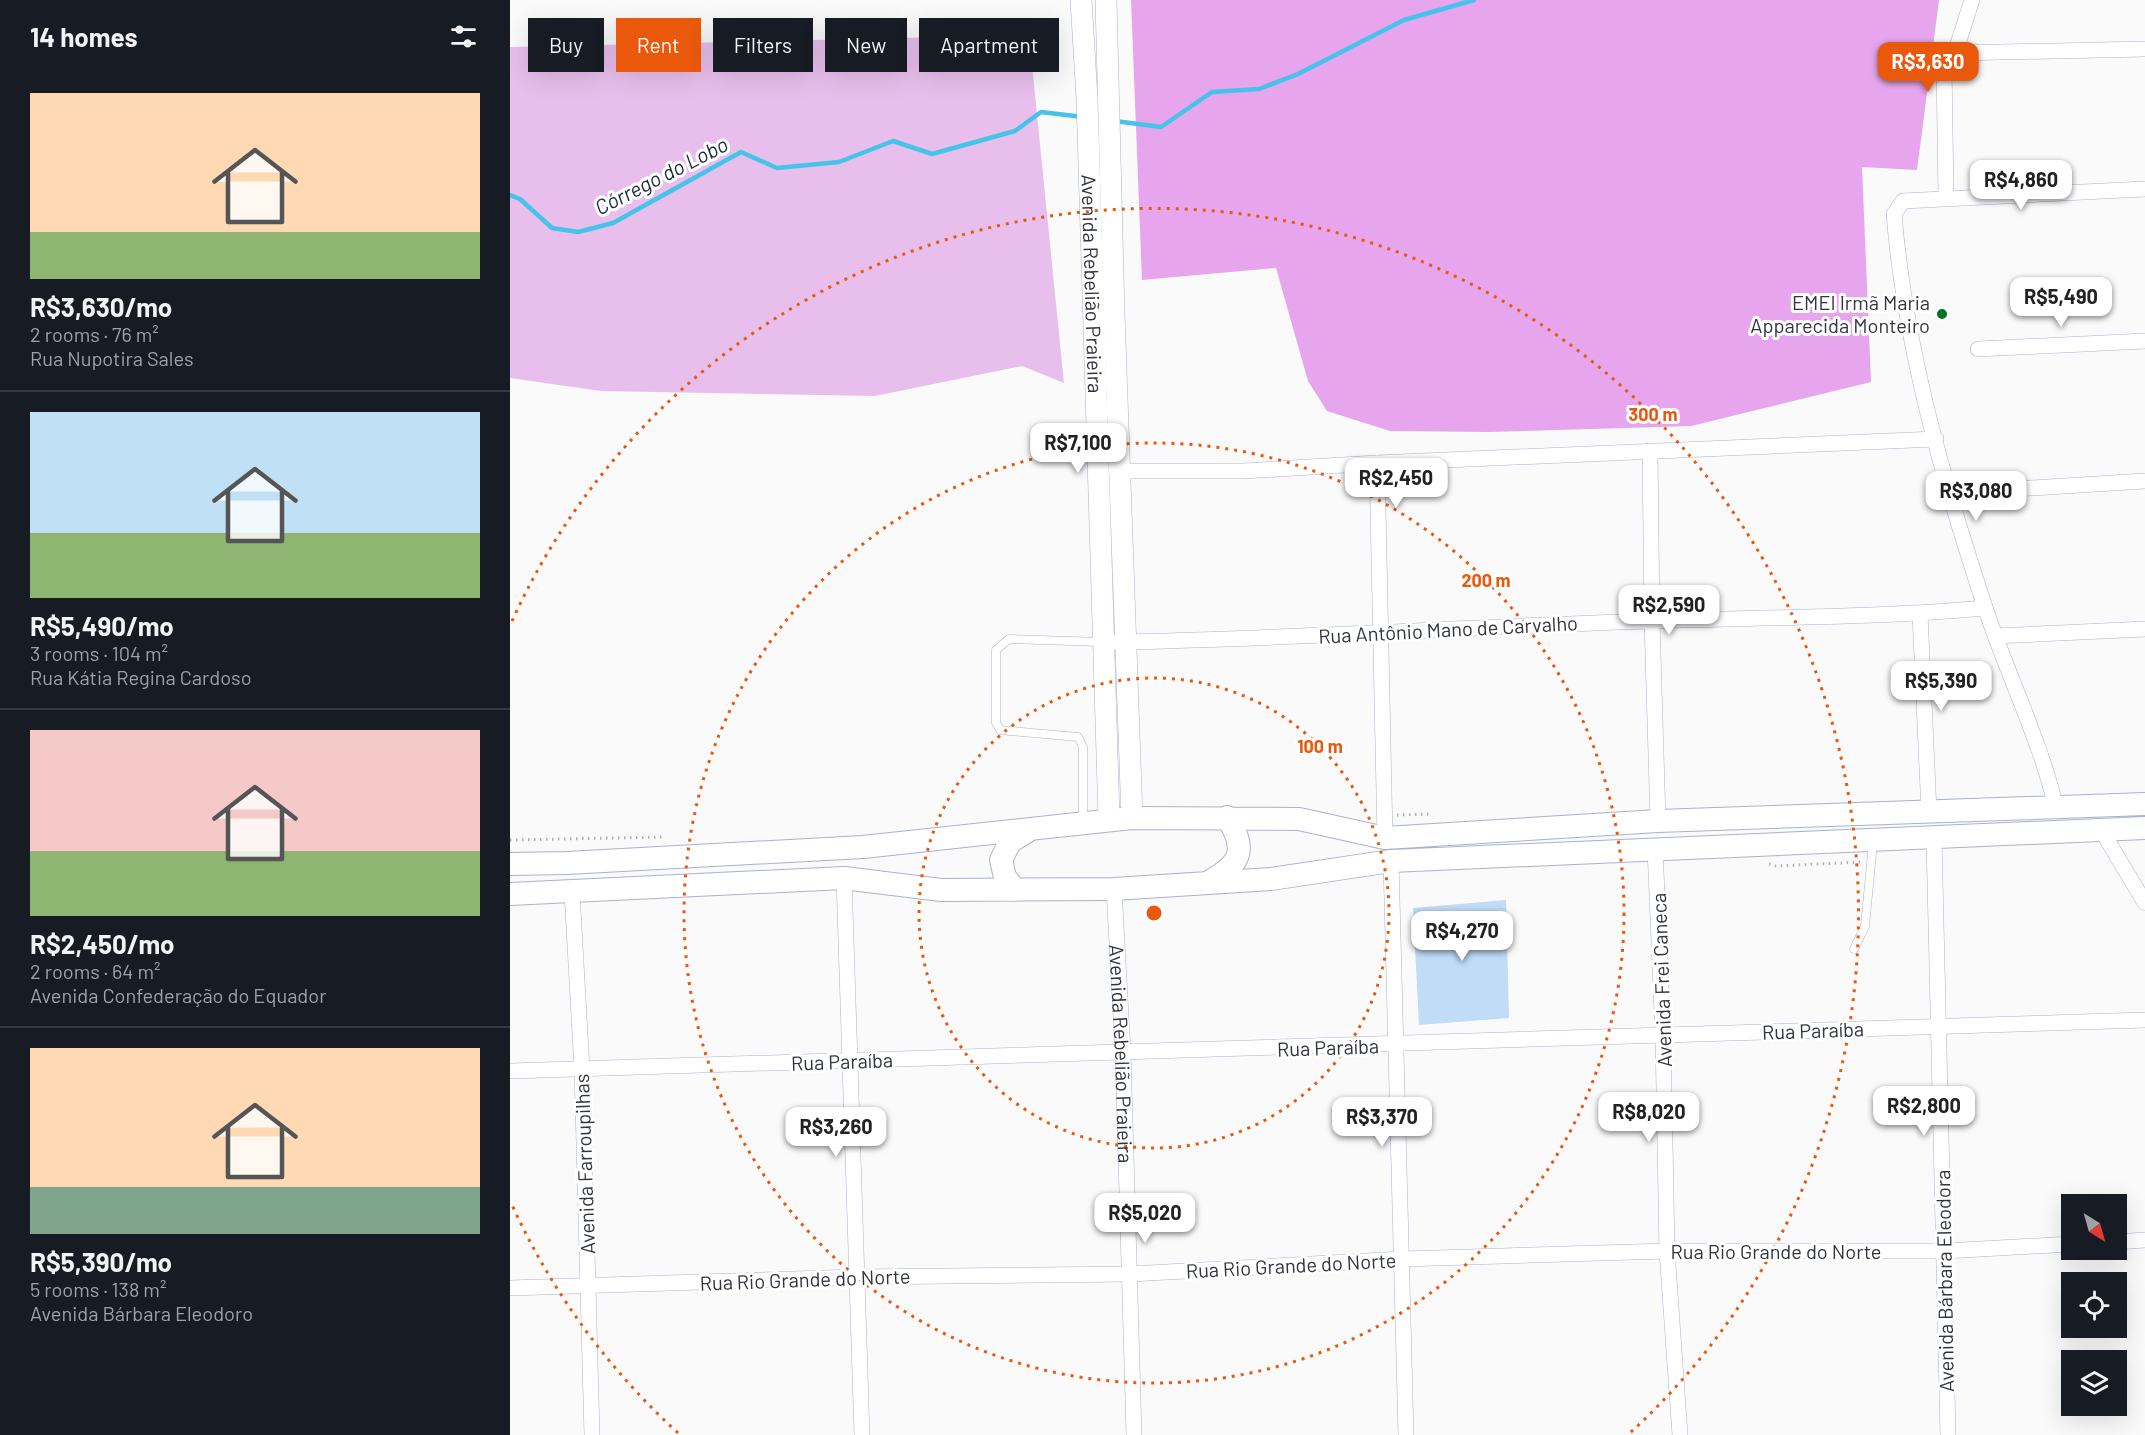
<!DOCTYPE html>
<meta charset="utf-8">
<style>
:root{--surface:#171b24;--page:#20242c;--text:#f1f3f6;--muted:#9ea1a6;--line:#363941;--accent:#ea580c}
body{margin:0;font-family:Barlow,sans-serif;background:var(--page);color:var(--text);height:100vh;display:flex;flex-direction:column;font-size:22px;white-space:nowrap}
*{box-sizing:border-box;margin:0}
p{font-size:20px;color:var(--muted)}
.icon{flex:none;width:33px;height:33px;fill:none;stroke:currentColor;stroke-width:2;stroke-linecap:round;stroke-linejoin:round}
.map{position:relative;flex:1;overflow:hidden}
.sheet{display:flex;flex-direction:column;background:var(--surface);width:510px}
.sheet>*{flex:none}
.guide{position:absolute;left:18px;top:18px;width:570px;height:54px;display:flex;gap:12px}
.needle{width:39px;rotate:143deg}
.controls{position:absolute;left:1551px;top:1194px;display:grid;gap:12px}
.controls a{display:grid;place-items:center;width:66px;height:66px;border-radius:0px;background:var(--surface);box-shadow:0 6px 24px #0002;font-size:30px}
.price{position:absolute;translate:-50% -51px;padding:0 14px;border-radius:12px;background:#fff;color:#222;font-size:20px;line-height:39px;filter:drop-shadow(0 2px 3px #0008)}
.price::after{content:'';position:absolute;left:50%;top:36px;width:18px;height:14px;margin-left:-9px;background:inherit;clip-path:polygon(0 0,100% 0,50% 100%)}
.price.current{background:var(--accent);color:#fff}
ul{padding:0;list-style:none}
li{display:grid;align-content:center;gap:12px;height:318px;padding:0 30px}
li+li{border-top:2px solid var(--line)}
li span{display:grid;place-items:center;height:186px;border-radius:0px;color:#555}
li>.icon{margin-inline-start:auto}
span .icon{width:108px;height:108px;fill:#fffc;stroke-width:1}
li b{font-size:26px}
h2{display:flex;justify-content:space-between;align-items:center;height:72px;padding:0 30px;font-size:26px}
.pill{padding:0 21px;border-radius:0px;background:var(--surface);box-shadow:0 6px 24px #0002;font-size:21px;line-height:54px}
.pill.current{background:var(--accent);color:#fff}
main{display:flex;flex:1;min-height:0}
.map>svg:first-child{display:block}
.green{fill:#e8bfec}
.forest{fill:#e6a5ed}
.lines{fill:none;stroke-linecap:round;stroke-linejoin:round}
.stream{stroke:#46c3e9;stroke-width:4.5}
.building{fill:#c0dcf7}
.lane-casing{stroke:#a9b1d0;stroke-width:9}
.street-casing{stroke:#a9b1d0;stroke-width:16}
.secondary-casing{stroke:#a9b1d0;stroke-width:22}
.primary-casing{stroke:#a9b1d0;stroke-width:24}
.path{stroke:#b0b1b5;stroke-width:3;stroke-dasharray:1.5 4.5;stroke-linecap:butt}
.lane{stroke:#fff;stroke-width:8}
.street{stroke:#fff;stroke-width:15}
.secondary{stroke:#fff;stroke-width:21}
.primary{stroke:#fff;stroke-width:22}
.ring{fill:none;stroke:#e8590c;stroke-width:3;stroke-dasharray:3 6}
.poi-dot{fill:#027224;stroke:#fff;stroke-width:2}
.labels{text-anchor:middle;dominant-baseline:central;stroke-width:6;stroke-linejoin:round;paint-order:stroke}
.street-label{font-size:20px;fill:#313440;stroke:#fff}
.poi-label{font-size:20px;fill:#313440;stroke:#fff;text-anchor:end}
.water-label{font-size:21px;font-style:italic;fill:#182d34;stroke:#fff}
.centre{fill:#e8590c;stroke:#fff;stroke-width:3}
.ring-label{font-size:18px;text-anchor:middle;font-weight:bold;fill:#e8590c;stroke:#fff;stroke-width:6;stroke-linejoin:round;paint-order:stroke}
</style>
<main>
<section class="sheet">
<h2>14 homes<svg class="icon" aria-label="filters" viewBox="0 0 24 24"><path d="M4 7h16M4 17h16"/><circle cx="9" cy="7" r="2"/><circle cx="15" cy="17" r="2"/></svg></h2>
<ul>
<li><span style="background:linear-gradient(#ffd9b3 75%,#8fb573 0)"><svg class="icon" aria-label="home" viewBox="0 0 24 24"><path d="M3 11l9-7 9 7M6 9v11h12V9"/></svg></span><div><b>R$3,630/mo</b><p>2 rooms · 76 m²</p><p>Rua Nupotira Sales</p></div></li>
<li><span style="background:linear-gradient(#bfe0f5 65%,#8fb573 0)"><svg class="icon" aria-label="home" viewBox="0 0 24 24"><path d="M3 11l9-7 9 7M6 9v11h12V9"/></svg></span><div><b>R$5,490/mo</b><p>3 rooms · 104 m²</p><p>Rua Kátia Regina Cardoso</p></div></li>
<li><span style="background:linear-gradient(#f6c9c9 65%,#8fb573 0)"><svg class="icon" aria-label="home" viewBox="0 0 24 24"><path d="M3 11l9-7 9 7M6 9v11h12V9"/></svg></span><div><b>R$2,450/mo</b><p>2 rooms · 64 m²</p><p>Avenida Confederação do Equador</p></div></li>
<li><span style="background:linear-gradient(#ffd9b3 75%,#7fa58c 0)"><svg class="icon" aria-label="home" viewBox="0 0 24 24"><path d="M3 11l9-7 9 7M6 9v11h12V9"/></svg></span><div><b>R$5,390/mo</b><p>5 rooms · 138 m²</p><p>Avenida Bárbara Eleodoro</p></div></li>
</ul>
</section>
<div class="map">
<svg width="1635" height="1435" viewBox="0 0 1635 1435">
<rect width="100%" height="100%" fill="#fafafa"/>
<path class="green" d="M519,35L554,383L512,366L365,396L91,391L0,378V47Z"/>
<path class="forest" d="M621,0H1429L1407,170L1352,167L1361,382L1181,426L979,432L880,431L817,411L798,381L766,268L632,280Z"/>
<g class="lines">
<path class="stream" d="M605,121L651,127L702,92L749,89L788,74L894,20L964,0
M0,195L10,199L42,228L68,232L103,223L231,152L267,168L329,162L383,141L422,154L505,131L531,112L573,117"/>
</g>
<path class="building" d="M996,900L999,1018L909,1025L903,908Z"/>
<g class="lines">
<g class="lane-casing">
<path id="lane" d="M573,821V747L568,737L490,730L486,723V650L499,639L592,642
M1344,949L1355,926L1363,843"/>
</g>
<g class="street-casing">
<g id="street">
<path d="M1445,53L1635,49"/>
<path d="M1436,198L1434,66L1436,58L1445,53L1462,0"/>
<path d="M1468,349L1635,341"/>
<path d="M1140,451L1142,620L1148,821"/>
<path d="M867,463L1426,439"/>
<path d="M610,471H733L867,463L875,838"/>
<path d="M1440,493L1635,481"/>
<path d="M1410,614L1419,812"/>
<path d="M1485,636L1635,629"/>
<path d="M606,642C774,639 941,628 1109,622C1231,617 1354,619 1475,608"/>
<path d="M1546,808C1530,739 1497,674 1475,607C1433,480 1395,348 1384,214L1393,201L1635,189"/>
<path d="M1590,828L1635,903"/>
<path d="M1424,838L1438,1435"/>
<path d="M1145,848L1153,1035L1157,1251L1170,1435"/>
<path d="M881,861L896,1435"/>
<path d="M334,878L352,1435"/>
<path id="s1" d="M604,889L613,1053L624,1435"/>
<path d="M62,892L72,1069L82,1435"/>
<path d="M0,1071L1635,1020"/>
<path d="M1606,1242L1635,1240"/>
<path d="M0,1288L347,1277L620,1274L893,1259L1157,1251H1435L1562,1244"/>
</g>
</g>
<g class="secondary-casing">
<g id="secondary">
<path id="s2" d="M571,0L577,98L599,819"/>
<path d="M596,0L604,314L622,818"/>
</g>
</g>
<g class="primary-casing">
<path id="primary" d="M0,864L57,863L353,847L622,818L789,819L875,838L1148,821L1635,804
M697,883C731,864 738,851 717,817
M505,890L495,877L491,860L500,842L521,829
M0,894L334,878L431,890L604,889L761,879L881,861L1635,828"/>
</g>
<path class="path" d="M887,815L923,814
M0,840L153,837
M1259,864L1266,866L1351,862"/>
<use href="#lane" class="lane"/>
<use href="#street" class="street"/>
<use href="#secondary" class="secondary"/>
<use href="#primary" class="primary"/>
</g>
<g class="ring">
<circle cx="644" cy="913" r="235"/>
<circle cx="644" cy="913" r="470"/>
<path d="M168 1433A705 705 0 0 1 2 1205M2 621A705 705 0 1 1 1120 1433"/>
</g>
<circle class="poi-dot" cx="1432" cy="314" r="6"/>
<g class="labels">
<g class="street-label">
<text stroke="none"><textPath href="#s2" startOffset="284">Avenida Rebelião Praieira</textPath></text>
<text transform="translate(938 629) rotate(-3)">Rua Antônio Mano de Carvalho</text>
<text transform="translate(1151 980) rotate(-92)">Avenida Frei Caneca</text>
<text transform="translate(1303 1030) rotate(-2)">Rua Paraíba</text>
<text transform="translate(818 1047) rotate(-2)">Rua Paraíba</text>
<text stroke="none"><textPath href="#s1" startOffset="165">Avenida Rebelião Praieira</textPath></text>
<text transform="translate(332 1061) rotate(-2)">Rua Paraíba</text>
<text transform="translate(74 1164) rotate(-92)">Avenida Farroupilhas</text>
<text x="1266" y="1251">Rua Rio Grande do Norte</text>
<text transform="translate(781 1265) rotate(-3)">Rua Rio Grande do Norte</text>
<text transform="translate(295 1279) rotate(-2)">Rua Rio Grande do Norte</text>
<text transform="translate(1434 1281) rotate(-91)">Avenida Bárbara Eleodora</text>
</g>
<g class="poi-label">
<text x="1420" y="302">EMEI Irmã Maria<tspan x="1420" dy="23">Apparecida Monteiro</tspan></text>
</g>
<g class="water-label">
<text transform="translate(151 175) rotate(-27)">Córrego do Lobo</text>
</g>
</g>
<circle cx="644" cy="913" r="9" class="centre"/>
<g class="ring-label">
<text x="1143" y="421">300 m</text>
<text x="976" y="587">200 m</text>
<text x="810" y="753">100 m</text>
</g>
</svg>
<div class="controls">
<a><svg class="needle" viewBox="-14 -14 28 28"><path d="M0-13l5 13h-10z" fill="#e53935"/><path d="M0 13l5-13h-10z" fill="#9ea1a6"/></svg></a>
<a><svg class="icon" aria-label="locate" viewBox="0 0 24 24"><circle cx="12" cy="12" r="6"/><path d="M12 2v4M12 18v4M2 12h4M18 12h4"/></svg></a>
<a><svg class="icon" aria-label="layers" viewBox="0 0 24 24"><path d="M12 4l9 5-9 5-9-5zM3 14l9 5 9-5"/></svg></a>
</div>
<b class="price current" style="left:1418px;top:93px">R$3,630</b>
<b class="price" style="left:1511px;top:211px">R$4,860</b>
<b class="price" style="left:1551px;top:328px">R$5,490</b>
<b class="price" style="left:568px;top:474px">R$7,100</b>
<b class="price" style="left:886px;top:509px">R$2,450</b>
<b class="price" style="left:1466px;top:522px">R$3,080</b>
<b class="price" style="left:1159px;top:636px">R$2,590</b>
<b class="price" style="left:1431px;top:712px">R$5,390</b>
<b class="price" style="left:952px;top:962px">R$4,270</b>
<b class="price" style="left:1414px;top:1137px">R$2,800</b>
<b class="price" style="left:1139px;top:1143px">R$8,020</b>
<b class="price" style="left:872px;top:1148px">R$3,370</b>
<b class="price" style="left:326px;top:1158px">R$3,260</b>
<b class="price" style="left:635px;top:1244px">R$5,020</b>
<div class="guide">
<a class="pill">Buy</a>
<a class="pill current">Rent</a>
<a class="pill">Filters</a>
<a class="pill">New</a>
<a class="pill">Apartment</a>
</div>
</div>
</main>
